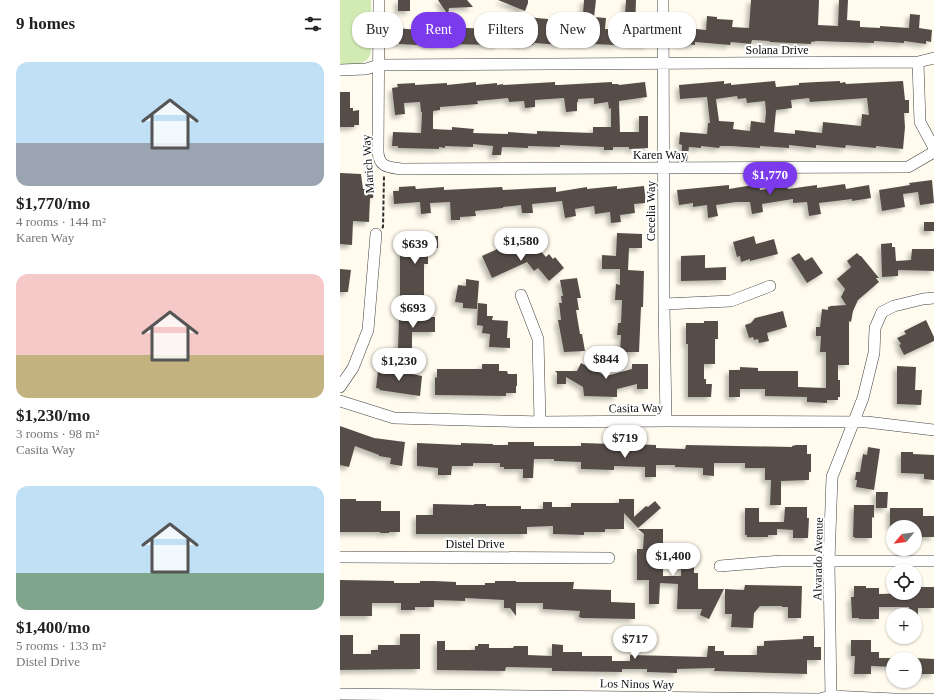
<!DOCTYPE html>
<meta charset="utf-8">
<style>
:root{--surface:#fff;--page:#f6f6f6;--text:#222;--muted:#767676;--accent:#7c3aed}
body{margin:0;font-family:"Times New Roman",serif;background:var(--page);color:var(--text);height:100vh;display:flex;flex-direction:column;font-size:15px;white-space:nowrap}
*{box-sizing:border-box;margin:0}
p{font-size:13px;color:var(--muted)}
.icon{flex:none;width:22px;height:22px;fill:none;stroke:currentColor;stroke-width:2;stroke-linecap:round;stroke-linejoin:round}
.map{position:relative;flex:1;overflow:hidden}
.drawer{display:flex;flex-direction:column;background:var(--surface);width:340px}
.drawer>*{flex:none}
.top-card{position:absolute;left:12px;top:12px;width:380px;height:36px;display:flex;gap:8px}
.needle{width:26px;rotate:241deg}
.buttons{position:absolute;left:546px;top:520px;display:grid;gap:8px}
.buttons a{display:grid;place-items:center;width:36px;height:36px;border-radius:50%;background:var(--surface);box-shadow:0 1px 3px #0004;font-size:20px}
.price{position:absolute;translate:-50% -34px;padding:0 9px;border-radius:14px;background:#fff;color:#222;font-size:13px;line-height:26px;filter:drop-shadow(0 1px 2px #0008)}
.price::after{content:'';position:absolute;left:50%;top:24px;width:12px;height:9px;margin-left:-6px;background:inherit;clip-path:polygon(0 0,100% 0,50% 100%)}
.price.current{background:var(--accent);color:#fff}
ul{padding:0;list-style:none}
li{display:grid;align-content:center;gap:8px;height:212px;padding:0 16px}
li span{display:grid;place-items:center;height:124px;border-radius:12px;color:#555}
li>.icon{margin-inline-start:auto}
span .icon{width:72px;height:72px;fill:#fffc;stroke-width:1}
li b{font-size:17px}
h2{display:flex;justify-content:space-between;align-items:center;height:48px;padding:0 16px;font-size:17px}
.pill{padding:0 14px;border-radius:16px;background:var(--surface);box-shadow:0 1px 3px #0004;font-size:14px;line-height:36px}
.pill.current{background:var(--accent);color:#fff}
main{display:flex;flex:1;min-height:0}
.map>svg:first-child{display:block}
.green{fill:#d2ebb5}
.building{fill:#564e49;fill-rule:evenodd;filter:url(#shadow)}
.lines{fill:none;stroke-linecap:round;stroke-linejoin:round}
.street-casing{stroke:#404040;stroke-width:12}
.path{stroke:#2f2f2f;stroke-width:2;stroke-dasharray:4 2;stroke-linecap:butt}
.street{stroke:#fff;stroke-width:11}
.labels{text-anchor:middle;dominant-baseline:central;stroke-width:4;stroke-linejoin:round;paint-order:stroke}
.street-label{font-size:12px;fill:#0d0d0d;stroke:#fff}
</style>
<main>
<section class="drawer">
<h2>9 homes<svg class="icon" aria-label="filters" viewBox="0 0 24 24"><path d="M4 7h16M4 17h16"/><circle cx="9" cy="7" r="2"/><circle cx="15" cy="17" r="2"/></svg></h2>
<ul>
<li><span style="background:linear-gradient(#bfe0f5 65%,#9aa5b1 0)"><svg class="icon" aria-label="home" viewBox="0 0 24 24"><path d="M3 11l9-7 9 7M6 9v11h12V9"/></svg></span><div><b>$1,770/mo</b><p>4 rooms · 144 m²</p><p>Karen Way</p></div></li>
<li><span style="background:linear-gradient(#f6c9c9 65%,#c2b280 0)"><svg class="icon" aria-label="home" viewBox="0 0 24 24"><path d="M3 11l9-7 9 7M6 9v11h12V9"/></svg></span><div><b>$1,230/mo</b><p>3 rooms · 98 m²</p><p>Casita Way</p></div></li>
<li><span style="background:linear-gradient(#bfe0f5 70%,#7fa58c 0)"><svg class="icon" aria-label="home" viewBox="0 0 24 24"><path d="M3 11l9-7 9 7M6 9v11h12V9"/></svg></span><div><b>$1,400/mo</b><p>5 rooms · 133 m²</p><p>Distel Drive</p></div></li>
</ul>
</section>
<div class="map">
<svg width="594" height="700" viewBox="0 0 594 700">
<defs>
<filter id="shadow"><feDropShadow dx="-3.5" dy="3.5" stdDeviation="2" flood-color="#0004"/></filter>
</defs>
<rect width="100%" height="100%" fill="#fffbee"/>
<path class="green" d="M0,0H31V52C28,67 12,64 0,64Z"/>
<path class="building" d="M58,0H70V11H58Z
M98,0H127L133,7L109,8L108,15Z
M158,0H188V3L185,11Z
M244,0H256L254,17L266,18L265,29L284,30L286,0H296L295,29L308,30L307,45L278,43V45L221,43V45L194,43L193,45L175,44V41L158,40V45L100,44V45L77,44V45L59,44V42L53,41L54,28L81,30L82,20L97,21L98,18L108,19L107,27L170,30V27L185,28L186,17L208,19V28L228,29V27L242,28Z
M411,0H479L478,25L498,26L499,0H508L507,20L520,21V27L540,28V26L569,28L570,14L580,15L579,28L592,30L591,42L586,41V44L564,41V43L534,41V43L477,41L471,42V44L429,42L430,41L412,40L411,44L391,42L390,45L355,42V45L337,43L338,27L366,30L367,16L377,17V19L393,20L392,27L409,28Z
M384,81V84L391,83V85L435,81L436,87L459,85V83L477,82L500,81V83L505,82L506,84L563,81L565,100H569V113H564L565,127L563,149L536,146V148L506,145L505,148L476,145V148L449,145V148L420,146V148L391,146H380L379,148L361,146V148L349,147L347,161H341L342,145L339,144L340,132L367,134L368,123H370L367,97L340,99L339,85ZM397,96L398,99L406,98L407,103L425,101L426,112L425,123L411,121L410,131L393,129L394,122L379,121L376,99ZM469,98L470,102L527,98L529,115L522,114L521,126L483,122L482,133L455,130V134L434,132L436,110L452,108L451,100Z
M136,82V85L157,83V85L163,84V85L215,82V85H219L272,82V84H278L279,85L305,82L307,97L279,101L280,132H299V116H308V148L289,149V147H273V150H264V147L220,145V147L188,146V148L162,147L161,155H152L153,146L133,144V147L105,146V148L99,147V149L58,148V146H52L53,132L81,133L82,112H81L80,102L64,103L65,114L55,115L52,88L58,87L57,84L75,83V85L107,83V85ZM168,98L169,102L184,101L185,108L195,107V100L224,98L226,112L237,111V102H238V99L254,98V104L268,102L269,109L271,108V127H253V133L197,131V134L168,132V134L133,133L134,129L112,127V130L93,129V111L100,110V107L138,104L137,101Z
M0,92H10V108H13V111L19,110V125H14V127H0Z
M0,173L21,174L23,189H34L33,198H30L29,222L13,221L12,245L0,244Z
M592,180L594,203L580,205L578,192L563,194L565,207L542,211L539,190L570,185L569,183Z
M419,184L420,190L447,186L448,189L477,185V188L505,184L506,189L529,185L531,198L512,201V199L479,203L481,214L469,216L467,202L453,203V199L422,204L423,212L412,214L410,202H396L376,205L378,216L368,218L367,205L353,207V203L339,205L337,190L389,185V189Z
M75,186L76,189L104,187V190L162,187L163,190L216,187V192L247,187V189L277,186V189L304,186L306,203L294,204L295,213L280,215L281,222L271,223L270,212L255,214L254,206L235,209L236,216L225,218L222,201L192,204L193,213H182L181,205L163,207V208L135,211L136,216L120,217V220H111L110,202L90,203L91,213L81,214L80,202L54,204L53,191H59V187Z
M584,222H594V231H584Z
M63,232H77V236H98V248H88V264H84V300H60V253H63Z
M277,233L302,234V248H289L288,270L304,271L303,307H301L299,352H280L281,335H277L278,323H281L282,300H275L276,284L280,285V269H262V255L276,256Z
M414,236L416,244L434,239L438,254L410,261V259L401,262L400,256L397,257L393,242Z
M173,242L180,257L188,251L191,254L198,248L206,257L209,254L213,259L215,257L224,268L209,281L198,268L194,271L187,262L152,278L142,256Z
M552,243V247H555L556,261L571,260L572,249H594V271L558,270V276L542,277L541,244Z
M459,253L465,261L472,257L483,273L467,283L451,258Z
M517,253L520,256H521L539,278H536L539,282L518,300L513,311L511,322L509,321V365H498V380H500V397H498V400H487V403L467,402V397L425,396V389H400V397H389V370H400V367L418,368V371H458V387L486,388V352H480L481,336H476V327H480L482,309L488,310V307L491,306L506,305L501,297L505,289L497,279L511,267L507,261Z
M365,255V268L386,267V280L341,281V256Z
M0,269L11,270L8,292H0Z
M237,278L241,298H237L239,310H236L240,334H242L245,351L224,352L218,320H221L219,303H222L221,296H223L220,280Z
M126,279L139,281L137,309L123,308V303L115,302L118,285L126,286Z
M138,303L147,304V316H153L152,320L168,321L167,338H170V348L149,347L150,334L142,333L143,326L137,325Z
M443,311L447,327L427,333L429,341L419,343L418,339L414,340L413,337L409,338L405,325L411,323L415,318Z
M59,317H95V332H72V349H58Z
M586,320L594,337V341L564,355L559,345L561,344L557,338L566,334L564,331Z
M364,321H378V339H375V364H364V379H366V384H372L371,397H348V344H346V323H364Z
M241,363L266,376L292,369V364H308V389H297V384L277,389V397L244,396L243,387L226,377V384H217V373L215,371H237Z
M142,364H159V371H167L168,374H177V386H176V393H166V396L95,395V377L97,378V369H142Z
M557,366L576,367L575,390H582L581,405L557,404Z
M44,368L82,376L80,396L39,390L40,389L36,388L38,371H43Z
M0,426L34,438L65,442L62,466L50,464L51,458L39,456V455L15,446L9,467L0,465Z
M168,442H194V446H241V443L274,444V446L290,447V444L316,445V448L345,449L346,445L452,447V446L456,445H467V454H471V472H469V480L441,481V505H430L431,480H425V468H405V463H374V476L363,475V468L335,467V465H316V477H305V467L274,466V470L241,469V462L214,461V459H194L193,478H183V469H164V467H160V463H133V466H112L111,475H98V468L77,466V443L121,445V443L153,444V445H168Z
M528,447L540,449L534,490L516,487L517,480H515L516,472H520L523,454L527,455Z
M561,452H573V454L594,455V480L584,479V474L561,473Z
M536,492H548L547,508H536Z
M0,499H16V501H41V511H60V532H49V533H40V532H0Z
M279,499H294V517L306,506L308,507L315,501L321,508L298,528L284,513V529H265V532H244V535L213,534V526L187,527V534H76V515H93V504L134,505V504H146V506H181V509H203V502H212V507H231V503H279Z
M514,505H534V518L532,517V538H515V537H513Z
M445,507H467V518H469L468,538H453V530L437,529V535H428V537H407V535H405V508H419V522H444Z
M550,508H583V516H594V537H575V527H550Z
M298,529H323V576H341V562H354V573H358V589H384L369,619L360,615L362,609H337L338,584L320,583L319,604H309V580H297V549H303L304,534Z
M0,580L54,581V583H80V581H94L116,582V585H145V583H155V581H176V582H234L233,589L271,590V602L295,603V619L242,618L239,617L240,611L203,609V603H176V616L170,608H164V600L125,598V601L94,600V607H75V610H61V603H32V616H0Z
M405,585L462,586L461,618H448V607H442V606H420L414,613L413,628L391,627L392,614H385V589L404,590Z
M514,586H526V588H539V594L575,593V587H594V608H578V615H569V607H539V619H519V618H512L511,597H514Z
M60,634H80V669L0,670V635H13V654H31V650H38V645H60Z
M463,636H474V647H481V660H467V674L374,671L375,668L337,669V673L307,672V669H282V672L212,671V668L166,667L165,671L97,670V641H105V650H135V646H138V644H149V648H173L174,646H188V655L212,656V644L223,645V652H242V656H272V661H290V655L367,657L368,646H375V651H384V655H417V646H424V641L463,639Z
M511,640H531V652H539V658H553V667L531,666V674H514L515,656H511Z
M575,658L594,659V674H575Z"/>
<g class="lines">
<g class="street-casing">
<path id="street" d="M39,0L38,152C39,167 48,167 61,169L568,167L594,152
M323,0L324,304L326,421
M578,62L580,122L594,148
M0,70L26,69L39,65L578,62L594,58
M181,295L198,339L200,422
M324,304L391,301L430,286
M0,387L13,368L28,330L36,234
M0,401L54,418L200,422L326,421L527,422L594,430
M0,557L269,558
M380,566L441,561H594
M0,694L479,699L491,696L554,699H594
M491,700L489,561L492,477L523,398L534,353L535,328L542,312L554,306L583,299L594,298"/>
</g>
<path class="path" d="M42,228L43,227L44,175"/>
<use href="#street" class="street"/>
</g>
<g class="labels">
<g class="street-label">
<text x="437" y="50">Solana Drive</text>
<text x="320" y="155">Karen Way</text>
<text transform="translate(28 164) rotate(-94)">Marich Way</text>
<text transform="translate(311 211) rotate(-90)">Cecelia Way</text>
<text transform="translate(296 408) rotate(-1)">Casita Way</text>
<text x="135" y="544">Distel Drive</text>
<text transform="translate(478 559) rotate(-89)">Alvarado Avenue</text>
<text transform="translate(297 684) rotate(1)">Los Ninos Way</text>
</g>
</g>
</svg>
<div class="buttons">
<a><svg class="needle" viewBox="-14 -14 28 28"><path d="M0-13l5 13h-10z" fill="#e53935"/><path d="M0 13l5-13h-10z" fill="#767676"/></svg></a>
<a><svg class="icon" aria-label="locate" viewBox="0 0 24 24"><circle cx="12" cy="12" r="6"/><path d="M12 2v4M12 18v4M2 12h4M18 12h4"/></svg></a>
<a>+</a>
<a>−</a>
</div>
<b class="price current" style="left:430px;top:196px">$1,770</b>
<b class="price" style="left:181px;top:262px">$1,580</b>
<b class="price" style="left:75px;top:265px">$639</b>
<b class="price" style="left:73px;top:329px">$693</b>
<b class="price" style="left:266px;top:380px">$844</b>
<b class="price" style="left:59px;top:382px">$1,230</b>
<b class="price" style="left:285px;top:459px">$719</b>
<b class="price" style="left:333px;top:577px">$1,400</b>
<b class="price" style="left:295px;top:660px">$717</b>
<div class="top-card">
<a class="pill">Buy</a>
<a class="pill current">Rent</a>
<a class="pill">Filters</a>
<a class="pill">New</a>
<a class="pill">Apartment</a>
</div>
</div>
</main>
